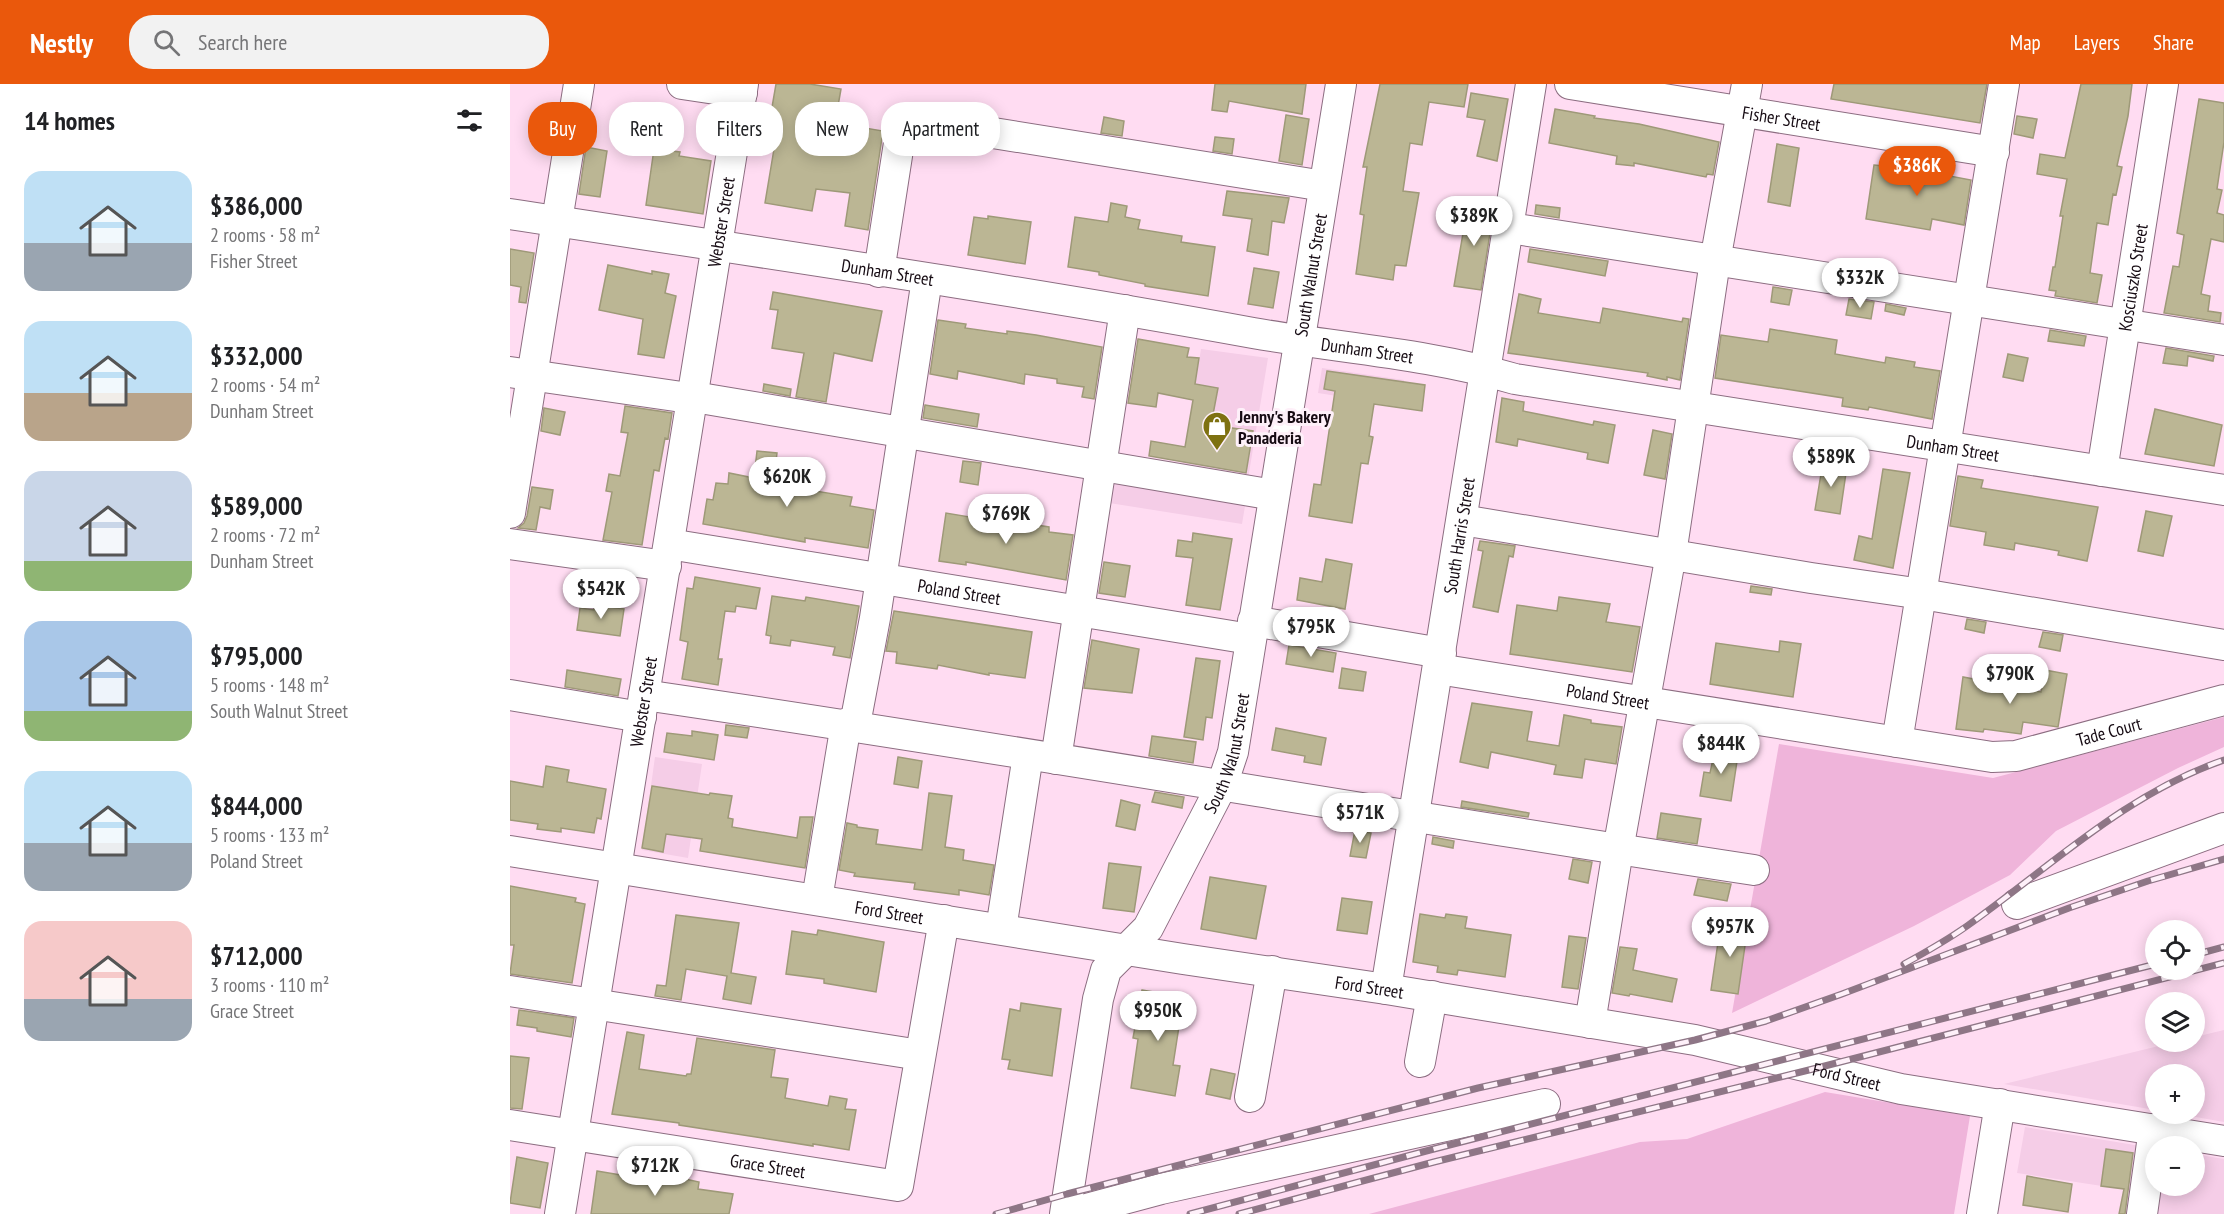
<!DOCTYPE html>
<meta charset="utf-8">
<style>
:root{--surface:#fff;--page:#f2f2f2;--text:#202124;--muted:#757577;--accent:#ea580c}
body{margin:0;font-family:"PT Sans Narrow",sans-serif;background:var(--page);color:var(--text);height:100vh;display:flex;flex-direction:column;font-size:22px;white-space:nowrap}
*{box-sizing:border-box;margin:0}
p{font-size:20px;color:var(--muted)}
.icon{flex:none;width:33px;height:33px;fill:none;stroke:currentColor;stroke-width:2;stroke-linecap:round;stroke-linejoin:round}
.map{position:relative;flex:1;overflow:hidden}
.panel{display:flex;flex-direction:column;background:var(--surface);width:510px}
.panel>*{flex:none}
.hud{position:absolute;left:18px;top:18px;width:570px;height:54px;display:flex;gap:12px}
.buttons{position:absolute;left:1635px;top:836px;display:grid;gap:12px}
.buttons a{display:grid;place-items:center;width:60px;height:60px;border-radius:50%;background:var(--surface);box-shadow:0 3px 15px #0003;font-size:30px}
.price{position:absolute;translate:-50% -51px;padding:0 14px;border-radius:21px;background:#fff;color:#222;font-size:20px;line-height:39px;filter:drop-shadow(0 2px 3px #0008)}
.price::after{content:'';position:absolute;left:50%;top:36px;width:18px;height:14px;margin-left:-9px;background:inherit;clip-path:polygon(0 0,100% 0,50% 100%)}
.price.selected{background:var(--accent);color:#fff}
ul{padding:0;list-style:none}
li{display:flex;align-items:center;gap:18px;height:150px;padding:0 24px}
li span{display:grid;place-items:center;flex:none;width:168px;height:120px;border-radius:18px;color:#555}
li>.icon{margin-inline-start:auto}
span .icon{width:72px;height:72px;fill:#fffc;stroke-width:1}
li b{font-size:26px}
h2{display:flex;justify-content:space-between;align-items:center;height:72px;padding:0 24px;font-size:26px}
.chip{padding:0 21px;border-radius:24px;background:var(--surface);box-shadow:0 3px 15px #0003;font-size:21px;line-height:54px}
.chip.selected{background:var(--accent);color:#fff}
header{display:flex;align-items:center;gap:36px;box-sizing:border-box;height:84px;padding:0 30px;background:var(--accent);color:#fff}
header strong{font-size:28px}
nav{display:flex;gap:33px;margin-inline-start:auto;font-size:21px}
.search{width:420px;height:54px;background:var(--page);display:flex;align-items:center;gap:15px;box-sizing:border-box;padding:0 21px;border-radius:24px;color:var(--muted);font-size:22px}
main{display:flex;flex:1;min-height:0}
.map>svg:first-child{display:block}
.built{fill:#f5cde7}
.green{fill:#efb4da}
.building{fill:#bbb694;stroke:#9e9978;stroke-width:1.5}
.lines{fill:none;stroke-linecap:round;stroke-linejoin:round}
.minor-casing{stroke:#8c6d81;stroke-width:32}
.minor{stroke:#fff;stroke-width:30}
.rail-casing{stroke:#8e7686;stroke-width:7}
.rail{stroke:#fef0f9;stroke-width:4.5;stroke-dasharray:14;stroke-linecap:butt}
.labels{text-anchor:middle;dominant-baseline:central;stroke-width:6;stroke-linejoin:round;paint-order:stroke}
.street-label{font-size:18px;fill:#160b13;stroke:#fef0f9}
.poi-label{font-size:18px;font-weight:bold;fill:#160b13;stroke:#fef0f9;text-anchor:start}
</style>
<header>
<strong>Nestly</strong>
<div class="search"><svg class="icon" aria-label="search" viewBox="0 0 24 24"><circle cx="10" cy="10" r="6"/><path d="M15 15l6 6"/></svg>Search here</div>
<nav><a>Map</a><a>Layers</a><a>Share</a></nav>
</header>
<main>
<section class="panel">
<h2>14 homes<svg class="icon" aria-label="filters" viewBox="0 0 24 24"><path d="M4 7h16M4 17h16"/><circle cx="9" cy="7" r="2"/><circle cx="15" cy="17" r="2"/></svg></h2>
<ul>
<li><span style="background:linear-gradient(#bfe0f5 60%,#9aa5b1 0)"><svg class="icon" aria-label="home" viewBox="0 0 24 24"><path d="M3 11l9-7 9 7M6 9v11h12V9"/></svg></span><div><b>$386,000</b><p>2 rooms · 58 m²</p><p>Fisher Street</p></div></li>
<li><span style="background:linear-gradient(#bfe0f5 60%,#b9a48a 0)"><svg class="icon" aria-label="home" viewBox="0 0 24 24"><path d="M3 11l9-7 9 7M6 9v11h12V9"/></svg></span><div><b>$332,000</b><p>2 rooms · 54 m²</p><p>Dunham Street</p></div></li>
<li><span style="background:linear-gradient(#c9d6e8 75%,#8fb573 0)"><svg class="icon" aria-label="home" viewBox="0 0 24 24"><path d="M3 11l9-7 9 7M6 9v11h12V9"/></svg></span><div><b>$589,000</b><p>2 rooms · 72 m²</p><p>Dunham Street</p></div></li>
<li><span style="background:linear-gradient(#a9c7e8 75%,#8fb573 0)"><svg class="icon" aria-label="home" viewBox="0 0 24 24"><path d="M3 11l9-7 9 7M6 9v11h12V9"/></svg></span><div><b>$795,000</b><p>5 rooms · 148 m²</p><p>South Walnut Street</p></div></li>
<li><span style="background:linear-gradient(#bfe0f5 60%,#9aa5b1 0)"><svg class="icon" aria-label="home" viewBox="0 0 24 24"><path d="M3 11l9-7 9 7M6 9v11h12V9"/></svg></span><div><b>$844,000</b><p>5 rooms · 133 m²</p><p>Poland Street</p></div></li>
<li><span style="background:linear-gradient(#f6c9c9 65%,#9aa5b1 0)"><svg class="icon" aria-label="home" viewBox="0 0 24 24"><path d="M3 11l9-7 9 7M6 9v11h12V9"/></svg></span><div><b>$712,000</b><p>3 rooms · 110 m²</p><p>Grace Street</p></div></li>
</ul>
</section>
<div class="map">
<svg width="1714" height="1130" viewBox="0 0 1714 1130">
<rect width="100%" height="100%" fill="#ffdcf2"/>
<path class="built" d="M691,265L758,274L737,401L671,389Z
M812,284L894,296L890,322L808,309Z
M597,394L736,416L732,440L593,418Z
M145,673L192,680L178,774L132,766Z
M1714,946V1038L1663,1029H1684V990H1646L1645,1026L1494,1000L1669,957H1684L1685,953Z
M1515,1043L1637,1063L1631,1108L1507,1089Z
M1685,1070L1714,1075V1130H1637L1646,1101H1684Z"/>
<path class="green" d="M1714,633V663L1668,684L1546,747L1500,791L1404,842L1222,929L1269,660L1483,694Z
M1315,1008L1460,1032L1444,1130H859L1130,1058L1177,1055Z"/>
<path class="building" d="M266,0H300L331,5L325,39L373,47L358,146L335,142L340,109L306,105L302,127L255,119L265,59L256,58Z
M705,0H796L792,30L719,17L717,28L702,26Z
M870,0H958L954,23L919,18L912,61L900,59L893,107L909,109L896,182L885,181L883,196L846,190L854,131L850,130L857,83H853Z
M1324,0H1477L1470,39L1321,15Z
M1571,0H1622L1618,32L1607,82L1612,83L1606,111L1603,110L1598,141L1587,139L1580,189L1592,191L1587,219L1545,212L1546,207L1539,206L1543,183H1545L1553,132H1550L1557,95L1527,90L1530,70L1555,74Z
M961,9L998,15L987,77L967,72L975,36L957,33Z
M1689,15L1714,19V58L1707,105L1712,106L1707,129L1714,131V158L1701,155L1691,210L1700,212L1698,227L1711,229L1710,238L1654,229L1663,182L1669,183L1674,151L1667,149Z
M1045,25L1085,32L1084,34L1129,40L1209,58L1203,91L1197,90L1196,93L1124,79V82L1106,80L1107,72L1039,59Z
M776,31L799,35L792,81L769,77Z
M1507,32L1527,35L1523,54L1504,50Z
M594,33L614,37L612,52L591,49Z
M705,53L724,55L722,70L703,67Z
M1267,60L1289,64L1280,122L1258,118Z
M76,63L97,67L90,113L69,110Z
M144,65L170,68L169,72L201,77L193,130L136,121Z
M1364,81L1403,85L1461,96L1454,141L1422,135L1420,146L1356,135Z
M717,107L779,114L774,139L762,137L758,171L737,167L742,135L713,131Z
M601,119L617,122L615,133L630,136L628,145L672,152L671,158L705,163L698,212L635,202V200L589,191V188L558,183L565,133L598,138Z
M958,120L984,124L971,206L944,202Z
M1026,121L1050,124L1049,134L1025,130Z
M478,132L521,138L515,180L458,171L464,133L478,135Z
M0,165L24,169L16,219L9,218L11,203L0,201Z
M1020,165L1098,177L1095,192L1018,178Z
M98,181L142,190V187L159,190L155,209L166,212L154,274L128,270L133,235L89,226Z
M744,184L769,188L763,224L738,220Z
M1263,203L1282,206L1279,221L1261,218Z
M263,208L372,227L362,277L324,269L316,318L286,313L294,269L262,264L268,226L260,225Z
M1009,210L1031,215L1028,229L1090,239L1093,224L1172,238L1173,234L1179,235L1170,296L1157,293V296L1137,292L1138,289L998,269Z
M1339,215L1364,218L1361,235L1336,231Z
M1376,220L1396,224L1394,231L1375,227Z
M428,236L456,240L455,244L497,250V247L526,251L592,263L584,315L572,313L574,303L547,299V295L515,290L514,300L448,287L447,295L420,290Z
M1260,245L1327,256L1325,270L1375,279L1376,273L1405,278L1404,283L1430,287L1422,335L1359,323L1358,326L1332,322L1333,314L1205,294L1211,251L1258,258Z
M1540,246L1576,252L1574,262L1538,257Z
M628,255L679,264L677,273L689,274L685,300L708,304L701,341L743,347L736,389L639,372L641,357L675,363L683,316L648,309L646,323L618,319Z
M1656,264L1704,272L1703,277L1678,272L1677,282L1653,279Z
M1498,270L1518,274L1513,297L1493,293Z
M817,287L915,301L912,327L864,320L859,352L863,353L858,380L851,379L842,439L799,432L804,400L811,401L825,307L814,305Z
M254,300L281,305L280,312L253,307Z
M992,314L1014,318L1013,327L1083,341L1084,337L1105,341L1098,379L1077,375L1078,369L1008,355L1007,362L986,358Z
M415,321L469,330L467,343L413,334Z
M115,322L162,329L158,355L155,354L149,387L144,386L132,461L93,456L102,408L96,407L99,390L110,392L118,349L111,348Z
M34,324L55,328L50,351L31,347Z
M1645,325L1712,341L1704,382L1635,370Z
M1143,346L1162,350L1155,395L1134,391Z
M247,367L267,369L265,386L308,395L305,407L342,413L340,422L364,426L358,464L295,454V458L193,440L197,415L203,416L206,399L218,400L219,389L244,394Z
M453,377L471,379L468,401L450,398Z
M1313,378L1337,382L1330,430L1305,426Z
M1373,385L1400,389L1383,484L1344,476L1349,452L1362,455Z
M1448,392L1473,396L1471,404L1588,423L1577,477L1548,471L1549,467L1505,459L1504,466L1474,461L1476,448L1440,442Z
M22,403L43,406L40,425L30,423L26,446L8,444L14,439L17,432Z
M1636,427L1662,432L1653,472L1628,467Z
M484,428L502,431L501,437L539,443V448L563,451L556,496L456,478V481L429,477L436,429L483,437Z
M683,449L722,455L710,526L676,521L683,474L666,472L668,456L682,458Z
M970,457L1005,462L1003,473L999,472L988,528L963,523L973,467L968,466Z
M816,475L842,480L835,525L787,516L790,494L812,498Z
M594,478L620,482L615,513L589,509Z
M185,493L250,504L246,525L226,522L225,528L215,527L208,575H212L208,601L172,595L178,558L170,556L177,504L183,505Z
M1241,502L1262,505L1261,511L1240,508Z
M262,512L295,517L296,513L349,522L340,574L323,571L325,563L281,556L280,562L260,559L261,552L256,551Z
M1049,513L1100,520L1096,538L1130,543L1122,588L1000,570L1007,521L1047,527Z
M85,521L114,525L110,552L67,546L70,524L84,526Z
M384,527L522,548L515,594L479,589V591L428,581L427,585L386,579L387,568L376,567Z
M1457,535L1476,538L1474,549L1455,545Z
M1533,548L1553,551L1550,567L1529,563Z
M582,556L629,565L622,609L574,604Z
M1270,557L1291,560L1283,613L1200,600L1206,559L1269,568Z
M779,561L826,569L823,588L776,580Z
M686,574L710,577L702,634L696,633L693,656L674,653Z
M832,584L856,588L853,607L829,604Z
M57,586L111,595L108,612L55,603Z
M1535,586L1557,590L1548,643L1513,638L1511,650L1474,645L1473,648L1446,645L1453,593L1531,608Z
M962,619L1022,628L1017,657L1049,662L1054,631L1081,636V639L1112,643L1106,680L1075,675L1072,694L1044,690L1046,681L981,668L978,684L950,678Z
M216,641L239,644L237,654L215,651Z
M766,644L816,654L811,681L794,678L795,672L762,666Z
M182,647L208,651L204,676L154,668L157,649L182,652Z
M642,652L686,658L683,679L639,672Z
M1209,661L1229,664L1221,717L1190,712L1194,688L1200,689L1203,675L1207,676Z
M388,673L412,677L408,704L384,700Z
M36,682L59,686L57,698L96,705L91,735L87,734L84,749L51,744V748L27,745L28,740L0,736V697L33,703Z
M142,702L199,711L200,709L222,712L218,734L223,735L222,743L287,754L290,733H303L295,784L190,767L192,755L156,750L153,768L132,764Z
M645,708L674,713L672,724L642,718Z
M419,709L442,712L435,763L454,766L453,776L484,781L479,811L449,806V811L404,805L405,799L344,792L345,789L329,786L337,739L347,741V743L368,746L366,760L412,766Z
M611,716L630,721L625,746L606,742Z
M952,717L1019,729L1018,733L951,723Z
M1151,729L1191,735L1187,760L1147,754Z
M845,746L861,749L856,774L840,772Z
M923,753L944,757L943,764L922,760Z
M1063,775L1082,778L1078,799L1059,795Z
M599,779L631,783L624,828L593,824Z
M700,793L756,802L746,855L691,845Z
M1188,795L1221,800L1217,817L1184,811Z
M0,802L66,814L65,818L75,820L62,899L0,890L4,861H0Z
M832,814L862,818L857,850L827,846Z
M910,830L935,834L936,830L957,833L955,844L1001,851L995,893L948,886L947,891L927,888L928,882L903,878Z
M166,831L229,839L221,889L246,893L241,920L213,915L217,892L176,885L171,916L145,912L147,901L156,902Z
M1211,838L1238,841L1228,910L1201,906Z
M308,846L374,858L366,908L314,899V895L276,890L282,847L307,851Z
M1059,852L1076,854L1068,905L1052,903Z
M1110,863L1127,865L1123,886L1167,895L1162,918L1120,910L1119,912L1102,909Z
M632,906L679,914L675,937L670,936L663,981L670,982L665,1012L621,1004L628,955L623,954Z
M511,919L551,925L542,992L498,985L500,976L492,975L500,925L510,927Z
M9,926L64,934L61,953L27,947V944L7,941Z
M117,948L134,951L129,985L176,992L177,990H181L187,954L265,966L261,993L278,995L275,1014L318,1022L320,1012L337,1015L335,1025L346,1026L339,1066L303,1060V1062L169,1041V1039L102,1030Z
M0,972L19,974L12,1025L0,1024Z
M701,985L725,990L720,1015L696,1010Z
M1596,1065L1623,1069L1615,1130H1609L1614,1105L1591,1102Z
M7,1073L38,1079L30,1124L0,1119Z
M87,1087L164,1100L166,1093L189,1098L188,1105L223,1110L219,1130H81Z
M1517,1092L1562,1100L1558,1128L1513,1121Z"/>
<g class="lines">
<g class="minor-casing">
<g id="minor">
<path d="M172,0L232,9"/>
<path id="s1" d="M1060,0L1484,68"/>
<path id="s2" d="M0,130C248,168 496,204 743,249C829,264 921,270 1005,295L1714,406"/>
<path d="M1000,144L1714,256"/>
<path d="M369,188L391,46L395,40L402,36L814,102"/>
<path d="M0,288L172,313L196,315L764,411"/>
<path id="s3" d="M1592,387L1653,0"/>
<path d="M0,429L69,0"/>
<path d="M952,436L1301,494L1412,510L1714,561"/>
<path d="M0,460L156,482"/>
<path id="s4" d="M159,460L740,555"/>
<path d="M743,537L931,569"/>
<path id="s5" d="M928,585L1482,673L1506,672L1714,616"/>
<path d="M0,611L131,633"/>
<path d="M134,611C505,665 874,730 1244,786"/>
<path d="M1387,658L1494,0"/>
<path d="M546,675L615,226"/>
<path id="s6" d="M0,767L673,875L876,905L1185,956L1391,1005L1714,1057"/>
<path d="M307,815L336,640L346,635L365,534L417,195"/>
<path d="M1507,820L1714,744"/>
<path d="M491,845L518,671"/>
<path id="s7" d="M876,905L1021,0"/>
<path d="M0,907L410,971"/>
<path d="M1080,939L1108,766L1161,470L1205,177L1237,0"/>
<path d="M910,978L922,912"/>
<path d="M740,1013L762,887"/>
<path id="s8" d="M0,1041L388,1102L434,836"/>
<path id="s9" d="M50,1130L233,0"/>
<path id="s10" d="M555,1130L588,915L596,886L638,844L712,701L723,668L831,0"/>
<path d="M558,1130L651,1105L1035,1020"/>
<path d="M1472,1130L1490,1020"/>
<path d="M1632,1130L1644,1045"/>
</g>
</g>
<use href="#minor" class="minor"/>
<g class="rail-casing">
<path id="rail" d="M1684,871L1714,863
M1394,880C1416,868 1437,856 1457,842C1540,783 1617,709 1714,676
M486,1130L557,1110L968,1004L1185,956L1256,937L1332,910L1559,824L1638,797L1714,775
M680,1130L920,1066L1646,880
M729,1130L924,1078L1307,984L1714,879"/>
</g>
<use href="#rail" class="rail"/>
</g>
<defs>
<g id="shop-pin" transform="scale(1.5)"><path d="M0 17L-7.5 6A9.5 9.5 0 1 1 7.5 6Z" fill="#7e7111" stroke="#fef0f9"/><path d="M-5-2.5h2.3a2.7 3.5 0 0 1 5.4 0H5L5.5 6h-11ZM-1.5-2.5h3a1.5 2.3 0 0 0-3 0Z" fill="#fff"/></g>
</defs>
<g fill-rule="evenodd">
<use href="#shop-pin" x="707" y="342"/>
</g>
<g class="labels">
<g class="street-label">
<text stroke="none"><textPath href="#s1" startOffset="214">Fisher Street</textPath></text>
<text stroke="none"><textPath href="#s9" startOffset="1005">Webster Street</textPath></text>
<text stroke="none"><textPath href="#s2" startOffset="382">Dunham Street</textPath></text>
<text stroke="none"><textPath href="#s10" startOffset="986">South Walnut Street</textPath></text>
<text stroke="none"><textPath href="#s3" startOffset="196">Kosciuszko Street</textPath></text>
<text stroke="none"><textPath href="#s2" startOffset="868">Dunham Street</textPath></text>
<text stroke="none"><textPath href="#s2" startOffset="1462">Dunham Street</textPath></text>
<text stroke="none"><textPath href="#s7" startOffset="459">South Harris Street</textPath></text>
<text stroke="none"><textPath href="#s4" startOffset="294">Poland Street</textPath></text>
<text stroke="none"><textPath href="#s5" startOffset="172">Poland Street</textPath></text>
<text stroke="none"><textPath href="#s9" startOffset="519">Webster Street</textPath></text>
<text stroke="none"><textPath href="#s5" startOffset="681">Tade Court</textPath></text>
<text stroke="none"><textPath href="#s10" startOffset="500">South Walnut Street</textPath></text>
<text stroke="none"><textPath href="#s6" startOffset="384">Ford Street</textPath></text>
<text stroke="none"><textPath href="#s6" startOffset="870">Ford Street</textPath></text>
<text stroke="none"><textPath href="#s6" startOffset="1356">Ford Street</textPath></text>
<text stroke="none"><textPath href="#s8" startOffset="261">Grace Street</textPath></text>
</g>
<g class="poi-label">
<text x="728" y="332">Jenny's Bakery<tspan x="728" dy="21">Panaderia</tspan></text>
</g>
</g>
</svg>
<div class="buttons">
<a><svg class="icon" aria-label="locate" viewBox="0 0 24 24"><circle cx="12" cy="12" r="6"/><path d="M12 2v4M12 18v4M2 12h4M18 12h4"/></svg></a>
<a><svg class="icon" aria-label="layers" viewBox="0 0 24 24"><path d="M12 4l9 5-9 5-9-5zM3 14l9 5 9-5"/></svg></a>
<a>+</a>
<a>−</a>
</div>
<b class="price selected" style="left:1407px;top:113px">$386K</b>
<b class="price" style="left:964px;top:163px">$389K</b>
<b class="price" style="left:1350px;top:225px">$332K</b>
<b class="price" style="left:1321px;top:404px">$589K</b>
<b class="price" style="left:277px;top:424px">$620K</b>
<b class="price" style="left:496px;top:461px">$769K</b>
<b class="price" style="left:91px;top:536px">$542K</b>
<b class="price" style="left:801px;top:574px">$795K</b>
<b class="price" style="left:1500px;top:621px">$790K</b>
<b class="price" style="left:1211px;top:691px">$844K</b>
<b class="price" style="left:850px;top:760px">$571K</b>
<b class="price" style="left:1220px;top:874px">$957K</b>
<b class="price" style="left:648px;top:958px">$950K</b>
<b class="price" style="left:145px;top:1113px">$712K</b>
<div class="hud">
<a class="chip selected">Buy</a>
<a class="chip">Rent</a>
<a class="chip">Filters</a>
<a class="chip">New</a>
<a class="chip">Apartment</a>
</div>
</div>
</main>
